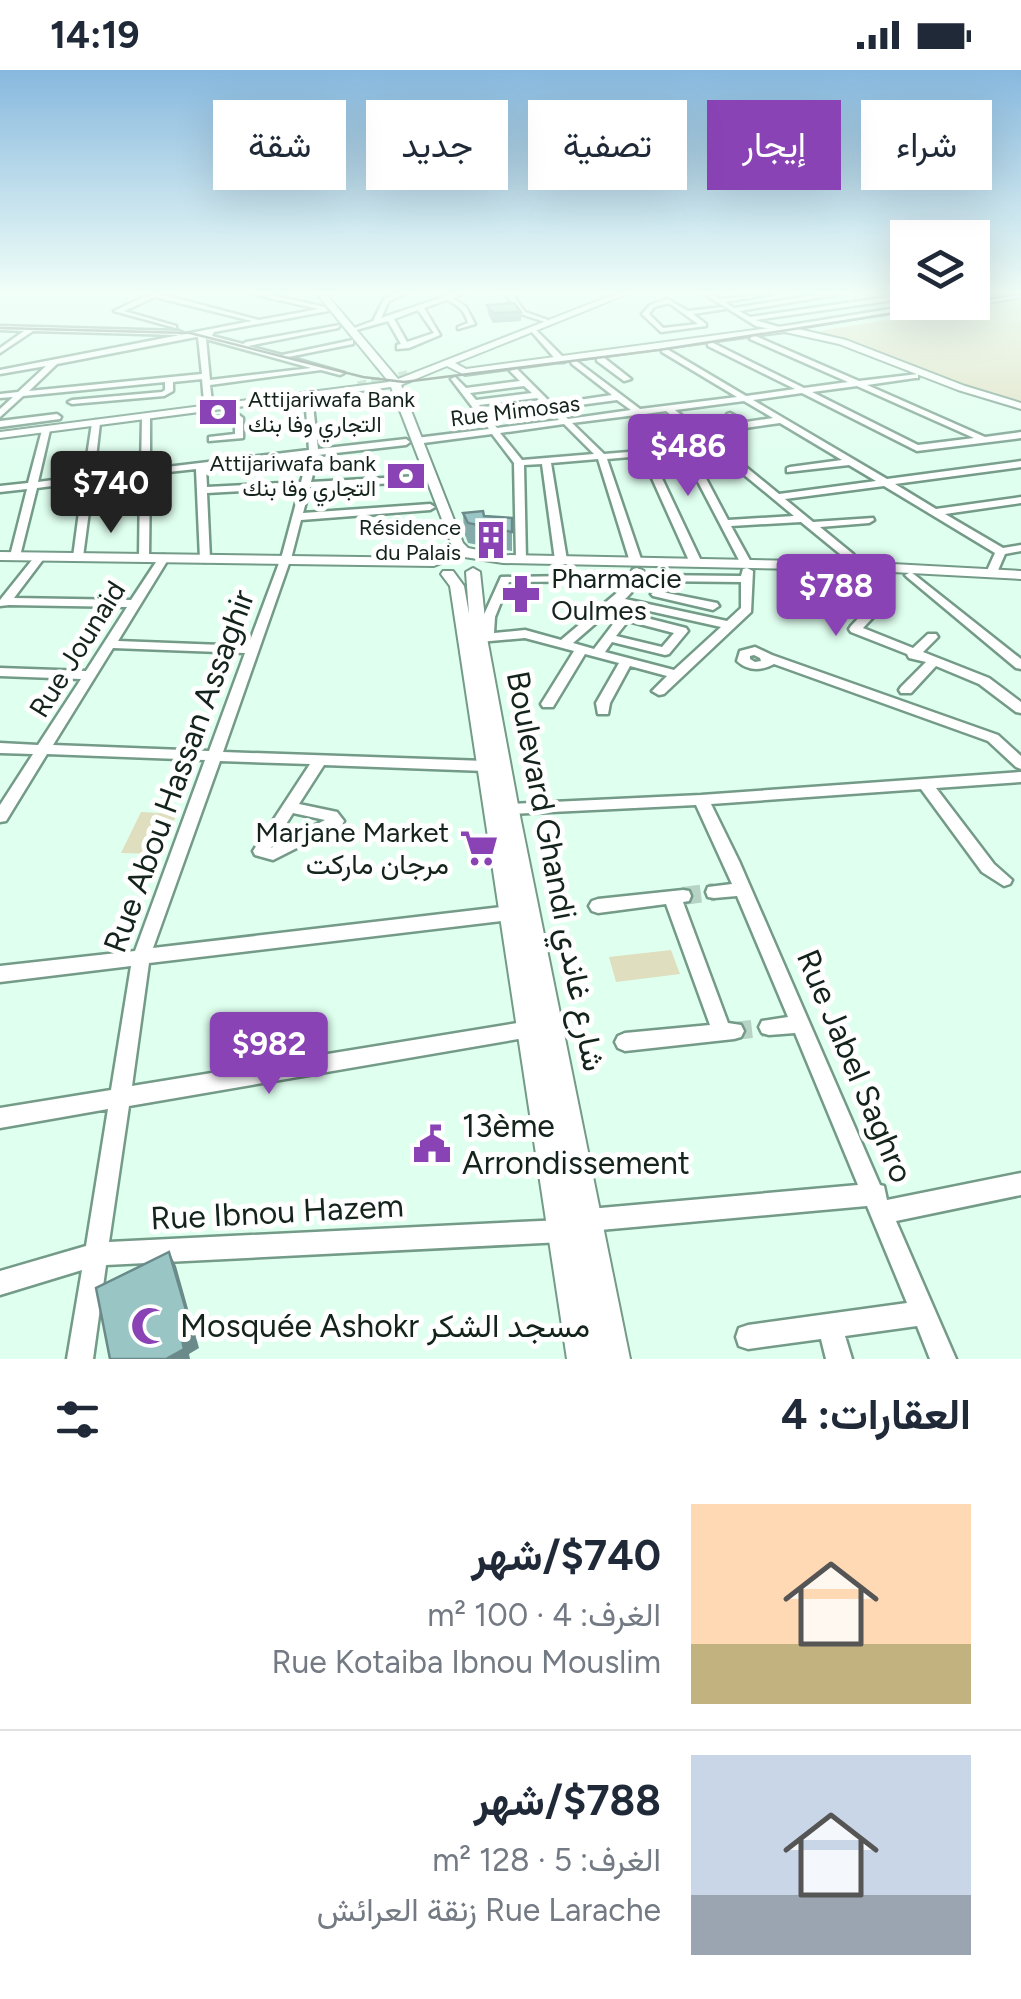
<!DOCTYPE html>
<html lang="ar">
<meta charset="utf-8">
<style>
:root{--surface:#fff;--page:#f6f6f7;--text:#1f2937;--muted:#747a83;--line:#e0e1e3;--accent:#8a43b5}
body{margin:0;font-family:Figtree,Vazirmatn,sans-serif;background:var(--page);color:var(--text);direction:rtl;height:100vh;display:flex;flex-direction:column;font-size:38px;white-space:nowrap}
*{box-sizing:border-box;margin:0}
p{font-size:32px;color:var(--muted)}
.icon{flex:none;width:55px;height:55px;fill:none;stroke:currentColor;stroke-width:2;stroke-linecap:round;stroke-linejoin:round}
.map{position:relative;height:1289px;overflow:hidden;direction:ltr}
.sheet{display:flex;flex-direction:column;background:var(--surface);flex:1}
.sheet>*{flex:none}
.banner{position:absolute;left:30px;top:30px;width:962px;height:90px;direction:rtl;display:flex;gap:20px}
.fabs{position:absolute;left:890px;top:150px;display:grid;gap:20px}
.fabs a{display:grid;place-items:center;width:100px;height:100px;border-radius:0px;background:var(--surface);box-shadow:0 10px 40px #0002;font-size:50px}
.price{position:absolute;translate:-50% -85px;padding:0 22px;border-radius:10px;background:var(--accent);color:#fff;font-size:32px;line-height:65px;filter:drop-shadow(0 2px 5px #0008)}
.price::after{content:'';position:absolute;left:50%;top:60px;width:30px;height:22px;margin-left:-15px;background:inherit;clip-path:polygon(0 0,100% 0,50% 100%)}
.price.current{background:#222;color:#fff}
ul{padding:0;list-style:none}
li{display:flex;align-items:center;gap:30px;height:250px;padding:0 50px}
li+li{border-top:2px solid var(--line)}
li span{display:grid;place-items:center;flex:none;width:280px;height:200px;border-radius:0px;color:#555}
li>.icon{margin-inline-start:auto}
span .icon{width:120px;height:120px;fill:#fffc;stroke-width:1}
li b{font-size:42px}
h2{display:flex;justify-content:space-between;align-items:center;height:120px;padding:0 50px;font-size:42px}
.chip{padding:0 35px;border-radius:0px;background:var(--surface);box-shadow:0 10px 40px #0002;font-size:35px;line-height:90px}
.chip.current{background:var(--accent);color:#fff}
.status{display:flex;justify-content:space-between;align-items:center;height:70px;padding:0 50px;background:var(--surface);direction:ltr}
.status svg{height:28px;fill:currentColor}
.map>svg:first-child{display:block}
.green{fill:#dfdebe}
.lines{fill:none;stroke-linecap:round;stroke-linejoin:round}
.minor-tunnel{stroke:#b6d3c5;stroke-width:18;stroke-dasharray:18 9;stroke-linecap:butt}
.major-tunnel{stroke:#b6d3c5;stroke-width:9;stroke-dasharray:9 5;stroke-linecap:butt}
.minor-casing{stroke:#749a88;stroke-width:5}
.major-casing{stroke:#749a88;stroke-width:4}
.minor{fill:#fff;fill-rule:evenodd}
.major{fill:#fff;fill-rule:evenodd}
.tram{stroke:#687e73;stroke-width:2.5}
.wall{fill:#84aaa9}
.shaded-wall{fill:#6b8b8a}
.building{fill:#99c6c5;stroke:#6b8b8a;stroke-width:2.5}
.labels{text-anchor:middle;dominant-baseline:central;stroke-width:10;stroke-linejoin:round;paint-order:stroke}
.far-poi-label{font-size:22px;fill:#14231c;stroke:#fff;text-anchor:end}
.far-street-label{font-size:22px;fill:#14231c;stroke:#fff}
.poi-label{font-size:28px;fill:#14231c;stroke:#fff;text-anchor:start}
.street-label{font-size:28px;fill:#14231c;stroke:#fff}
.near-street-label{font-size:32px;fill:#14231c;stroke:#fff}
.near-poi-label{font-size:32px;fill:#14231c;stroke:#fff;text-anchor:start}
</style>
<div class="status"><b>14:19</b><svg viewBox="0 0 49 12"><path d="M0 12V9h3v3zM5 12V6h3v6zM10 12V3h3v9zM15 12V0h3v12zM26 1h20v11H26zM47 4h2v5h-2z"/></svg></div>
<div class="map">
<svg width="1021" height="1289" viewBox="0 0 1021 1289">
<rect width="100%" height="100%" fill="#dfffef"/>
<path class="green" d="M1021,228V332L986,323L819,261Z
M141,742L177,744L158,784L121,783Z
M671,880L680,904L616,912L609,887Z"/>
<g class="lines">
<path class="minor-tunnel" d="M683,826L714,822
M734,961L769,957"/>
<path class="major-tunnel" d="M358,316L410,304"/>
<g class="minor-casing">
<path id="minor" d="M150,224H160L259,250L319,239L252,224H266L325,237L328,241L214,262L212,266L243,274L246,272L340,255L338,258L248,276L282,285L353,270V274L288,287L344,303L340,305L321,300L210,315L212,332L208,334L204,332L202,309L173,312V321L164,326L72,334L68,332L72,330L162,322L165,320V312L23,326L0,347V339L13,327L0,328V324L18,322L46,296L0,304V300L252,251L155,227L124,241L176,256V258L114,241ZM196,267H198L202,304L29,321L57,294ZM206,269L311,298L210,310Z
M395,224H404L389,231L381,248L452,224H462L453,228L466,237L475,254L458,259V257L468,253C465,241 458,235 447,230L424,238L440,265L409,278L397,279V275L401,274L388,251L349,262V260L373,251L384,229ZM418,240L434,263L407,272L394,249Z
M505,224H512L525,242L548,250L545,252L521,244Z
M704,224H712L720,229L771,224L725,232L734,238L823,224H840L739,241L750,247L908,224V228L755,250L779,257L933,232H951L779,261L756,256Z
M1014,224H1021V227L941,240L938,238Z
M667,229L688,241L722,237L725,239L693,244L706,254V256L661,262L642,244L650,235ZM669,233L698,254L663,258L649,244L654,237Z
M0,256L179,261L183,263L179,265L33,261L0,283V278L24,261L0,260Z
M531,259H535L564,288V292H558L531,261Z
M753,265L859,311L918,304V308H915L867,315L985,367L1021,362V368L917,381L802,323L753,330L887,409L1021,391V397L895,414L936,439L1021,427V433L945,444L1003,478L1021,475V481L1005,484L996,505H988L986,503L995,483L884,416L785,429L813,452L873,448L874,450L869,453L820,457L853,484L861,496L859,498H851L845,488L801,452L731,456L752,494L746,497L742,496L683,383L651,385L702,493L700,495H692L690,493L642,386L607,389L642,492L640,494L636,495L630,492L598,389L551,393L567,490L561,493L555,490L542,394L524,395L526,489L521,492L516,489L514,393L492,364L416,374L412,371L416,368L489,359L451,309L455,307L466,318L520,311L510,301L517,299L552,334L612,325L572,294L571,292L575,290L640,339L737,327L662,282V278H665L746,326L795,319L708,276V272H711L804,318L848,312L750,269ZM524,316L532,323L476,330L470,323ZM857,316L974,368L918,375L812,322ZM537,328L559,350L497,358L479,335ZM617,330L631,340L568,349L557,338ZM744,331L773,348L746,352L730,343L727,344V348L745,358L780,353L842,390L790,397L787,398V402L849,395L876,411L779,424L724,379V375H718L675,340ZM666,341L708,375L688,377L645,344ZM636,345L678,378L604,384L572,353ZM564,354L594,384L522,390L500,363ZM714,380L794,446L728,450L692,382Z
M597,287H603L631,309L624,311L597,291Z
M305,325L312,327L318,379L406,369L410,372L406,375L318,385L311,412L419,406L424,409L419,412L310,417L303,443L430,434L435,437L430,440L301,450L292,485L223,682L485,691L492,696L485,701L324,695L299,734L337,742L344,751L342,755L273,790L255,785L253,781L310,694L220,691L153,878L510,836L516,838L519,843L516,848L510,850L149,893L132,1016L530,951L537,953L540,959L537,965L530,967L129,1036L109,1172L562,1150L570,1153L573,1161L570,1169L562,1172L106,1195L93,1289H67L82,1200L0,1225V1201L86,1176L108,1039L0,1058V1038L111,1020L131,896L0,912V896L135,881L205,690L47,684L6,751L0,752V735L33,684L0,683V673L38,675L81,609L0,606V598L86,601L127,537L9,535L0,536V530L36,485L40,484L45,487L14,528L131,530L160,486L164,485L169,488L118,571L248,576L282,485L300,418L207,423L210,489L205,492L200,489L196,399L150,404L149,488L144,491L139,488L140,406L93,411L83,487L78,490L73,487L83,412L37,418L20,486L15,489L10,486L27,419L0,422V416L28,413L42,360L46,357L50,360L38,412L84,406L92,353L96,350L100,353L94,405L141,400L142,347L146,344L150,347V399L309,380ZM308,386L301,412L207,417L206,398ZM113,578L245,583L209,681L53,675ZM293,743L325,750L271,778Z
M57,344L61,347L60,349L0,357V351Z
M239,345L243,348V368L209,371V367L235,364V351L210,353L207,352V348Z
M637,498L643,501C638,513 635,520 625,529L727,551L741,538V512L649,511L643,508L649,505L741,506L743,499L747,498L753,501L751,542L664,624L659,625L652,621L667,606L630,596L610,633L608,644H598L596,633L619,593L585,584L553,637H543L541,634L574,581L525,568L479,572L473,568L482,564L483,547L501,507L630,505L633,499ZM627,511L625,516L561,570L525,560L494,563L495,547L509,512ZM618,534L721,557L674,600L605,582L612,572L665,585L669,584L688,561L686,558L627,543L620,545L594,579L573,573ZM628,551L674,563L662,577L616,566Z
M819,500L823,501L831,515L879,535L881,538L879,541L863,558L913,578L928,564H936L938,567L923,582L989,608L1021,632V643L1016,642L979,614L936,596L911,623H901L899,620L901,617L926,592L909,588L907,584L851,562L849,559L851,556L867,539L823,519L813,503Z
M911,502L1021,589V599L1016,598L907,507L905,505Z
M657,521L717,533L719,536L713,540L653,526L651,524Z
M755,577L772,585L998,665L1021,686V699L1016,697L988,671L774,594C761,601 748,601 737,591L740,581ZM754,585L760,588L761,591L755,592L750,589V586Z
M1021,702V712L936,718L994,794L1012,810L1010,814L1004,816L982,802L921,719L711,734L739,791L880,1115L884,1116L887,1130L1021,1103V1125L896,1151L956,1289H930L917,1256L845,1266L852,1289H826L821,1269L748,1279L739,1276L736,1267L739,1258L748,1255L907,1233L867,1136L589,1161L581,1158L578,1150L581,1142L589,1139L858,1115L795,963L769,965L762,963L759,957L762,951L788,947L737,826L714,828L708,827L706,822L708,817L732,814L696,735L510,744L505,743L502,739L505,735L510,734L701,725Z
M683,820L689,821L691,826L689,831L683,832L728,953L741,955L744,961L741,967L734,969L625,981L618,978L615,972L618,966L625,963L710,955L666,834L598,843L592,841L589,836L592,831L598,829Z"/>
</g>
<g class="major-casing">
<path id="major" d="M317,224H326L398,309L615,224H627L455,293L466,299L785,256L846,270L965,316L1021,333V339L958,320L839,274L785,262L465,305L447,296L401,315L463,473L468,478L503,485L855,492L1021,501V509L855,500L503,493L458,486L434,496L0,490V482L431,488L453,478L391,317L0,368V362L389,312Z
M473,498L480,502L487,568L521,751L630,1289H567L450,516L441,504L443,501H453L464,516L469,544L466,502Z"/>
</g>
<use href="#minor" class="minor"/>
<use href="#major" class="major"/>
<path class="tram" d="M972,232L1020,224
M0,258L190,263L363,307L404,312L659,280L967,232"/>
</g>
<path class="wall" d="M487,235L521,242V251L493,253L488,244Z
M463,443L512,448V481L468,473L464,462Z"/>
<path class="shaded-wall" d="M169,1182L176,1196L199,1278L189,1284L190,1289H166L182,1270Z"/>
<path class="building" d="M514,233L521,242L493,243L487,235Z
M483,441L484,446L512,448V462L468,453L463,443Z
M169,1182L193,1264L182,1270L184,1279L166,1289H110L96,1218Z"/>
<linearGradient id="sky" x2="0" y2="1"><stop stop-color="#87b8de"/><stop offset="0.55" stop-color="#f1fff8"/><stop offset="1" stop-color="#f1fff8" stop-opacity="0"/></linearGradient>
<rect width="1021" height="405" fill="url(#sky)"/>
<defs>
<g id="bank-bare" transform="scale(3)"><path d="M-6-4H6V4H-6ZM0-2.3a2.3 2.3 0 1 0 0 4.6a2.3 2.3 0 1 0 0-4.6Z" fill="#8a43b5" stroke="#fff" stroke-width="2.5" paint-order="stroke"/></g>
<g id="building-bare" transform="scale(3)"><path d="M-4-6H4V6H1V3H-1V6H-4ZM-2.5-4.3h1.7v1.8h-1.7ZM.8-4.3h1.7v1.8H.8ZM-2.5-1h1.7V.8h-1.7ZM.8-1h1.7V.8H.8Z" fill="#8a43b5" stroke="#fff" stroke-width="2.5" paint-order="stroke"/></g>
<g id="pharmacy-bare" transform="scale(3)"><path d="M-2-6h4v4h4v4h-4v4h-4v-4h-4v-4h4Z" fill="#8a43b5" stroke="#fff" stroke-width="2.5" paint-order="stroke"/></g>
<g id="supermarket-bare" transform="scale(3)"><path d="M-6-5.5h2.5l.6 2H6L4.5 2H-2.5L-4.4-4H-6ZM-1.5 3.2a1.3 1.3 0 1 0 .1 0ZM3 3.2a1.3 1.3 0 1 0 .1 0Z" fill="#8a43b5" stroke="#fff" stroke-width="2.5" paint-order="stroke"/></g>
<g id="civic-bare" transform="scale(3)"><path d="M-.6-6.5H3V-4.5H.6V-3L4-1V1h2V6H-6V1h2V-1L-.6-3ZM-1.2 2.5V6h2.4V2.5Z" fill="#8a43b5" stroke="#fff" stroke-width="2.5" paint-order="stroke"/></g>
<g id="mosque-bare" transform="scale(3)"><path d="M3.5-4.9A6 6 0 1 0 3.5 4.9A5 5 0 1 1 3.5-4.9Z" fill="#8a43b5" stroke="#fff" stroke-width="2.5" paint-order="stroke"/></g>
</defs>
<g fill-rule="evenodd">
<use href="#bank-bare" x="218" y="342"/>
<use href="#bank-bare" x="406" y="406"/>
<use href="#building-bare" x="491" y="470"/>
<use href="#pharmacy-bare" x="521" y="524"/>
<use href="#supermarket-bare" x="479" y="778"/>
<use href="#civic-bare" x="432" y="1074"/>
<use href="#mosque-bare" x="150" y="1256"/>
</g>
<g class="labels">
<g class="far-poi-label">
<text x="248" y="329" text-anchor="start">Attijariwafa Bank<tspan x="248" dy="25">التجاري وفا بنك</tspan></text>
<text x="376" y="393">Attijariwafa bank<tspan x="376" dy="25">التجاري وفا بنك</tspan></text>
<text x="461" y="457">Résidence<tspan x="461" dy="25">du Palais</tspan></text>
</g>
<g class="far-street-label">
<text transform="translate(515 341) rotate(-7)">Rue Mimosas</text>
</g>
<g class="poi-label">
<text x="551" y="508">Pharmacie<tspan x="551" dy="32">Oulmes</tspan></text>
<text x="449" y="762" text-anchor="end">Marjane Market<tspan x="449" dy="32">مرجان ماركت</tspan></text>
</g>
<g class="street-label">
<text transform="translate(77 579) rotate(-58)">Rue Jounaid</text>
</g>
<g class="near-street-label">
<text transform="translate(179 701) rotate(-70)">Rue Abou Hassan Assaghir</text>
<text transform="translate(556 801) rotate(79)">Boulevard Ghandi شارع غاندي</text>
<text transform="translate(855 996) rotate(67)">Rue Jabel Saghro</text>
<text transform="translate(277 1142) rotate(-3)">Rue Ibnou Hazem</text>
</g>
<g class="near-poi-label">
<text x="462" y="1056">13ème<tspan x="462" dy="37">Arrondissement</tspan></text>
<text x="180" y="1256">Mosquée Ashokr مسجد الشكر</text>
</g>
</g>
</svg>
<div class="fabs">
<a><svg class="icon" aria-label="layers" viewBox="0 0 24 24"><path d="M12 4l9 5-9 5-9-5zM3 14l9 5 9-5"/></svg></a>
</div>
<b class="price" style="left:688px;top:429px">$486</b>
<b class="price current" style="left:111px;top:466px">$740</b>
<b class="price" style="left:836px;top:569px">$788</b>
<b class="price" style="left:269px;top:1027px">$982</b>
<div class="banner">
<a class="chip">شراء</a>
<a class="chip current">إيجار</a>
<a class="chip">تصفية</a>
<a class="chip">جديد</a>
<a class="chip">شقة</a>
</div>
</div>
<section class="sheet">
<h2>العقارات: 4<svg class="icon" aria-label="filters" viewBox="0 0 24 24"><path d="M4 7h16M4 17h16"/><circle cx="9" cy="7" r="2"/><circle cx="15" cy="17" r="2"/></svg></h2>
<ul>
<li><span style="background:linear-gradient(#ffd9b3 70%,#c2b280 0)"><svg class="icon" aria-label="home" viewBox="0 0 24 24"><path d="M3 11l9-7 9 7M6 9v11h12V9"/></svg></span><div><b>$740/شهر</b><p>الغرف: 4 · 100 m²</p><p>Rue Kotaiba Ibnou Mouslim</p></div></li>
<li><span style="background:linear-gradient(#c9d6e8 70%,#9aa5b1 0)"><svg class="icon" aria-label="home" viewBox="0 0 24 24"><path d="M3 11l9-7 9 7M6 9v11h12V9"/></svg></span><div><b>$788/شهر</b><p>الغرف: 5 · 128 m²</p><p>Rue Larache زنقة العرائش</p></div></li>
</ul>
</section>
